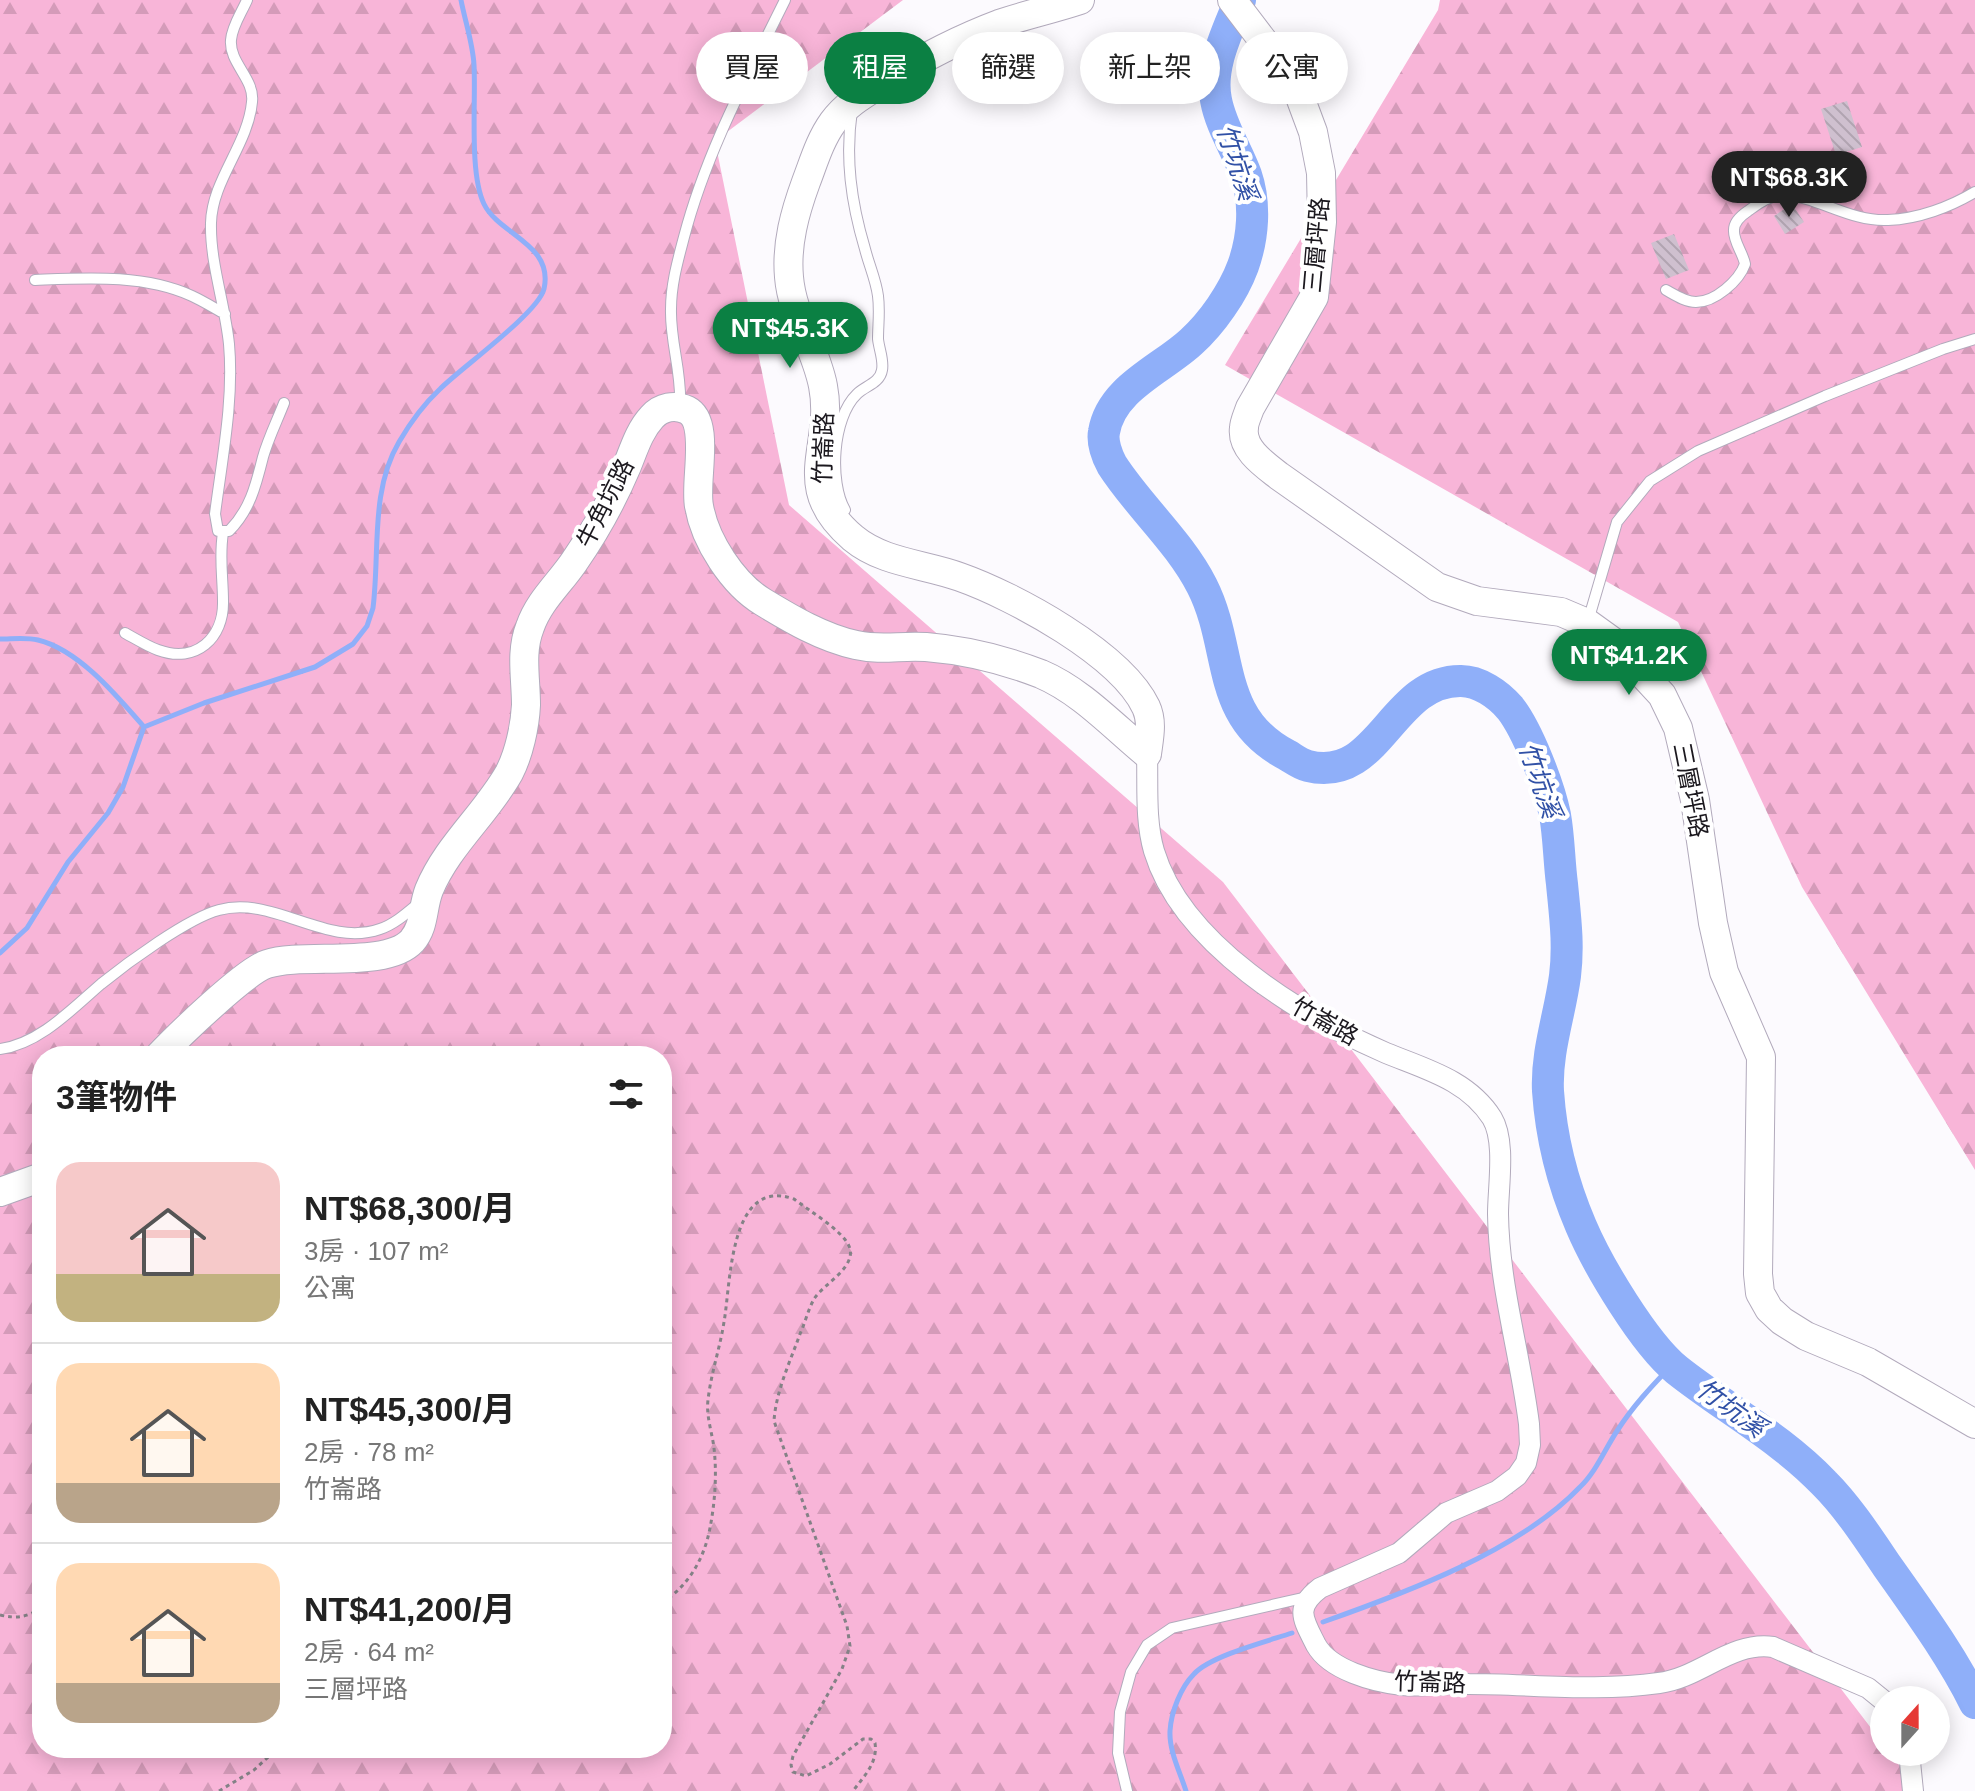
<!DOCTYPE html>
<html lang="zh-TW">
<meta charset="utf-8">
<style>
:root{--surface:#fff;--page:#f6f6f6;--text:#222;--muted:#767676;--line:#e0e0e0;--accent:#0b8043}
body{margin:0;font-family:Helvetica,"Noto Sans TC",sans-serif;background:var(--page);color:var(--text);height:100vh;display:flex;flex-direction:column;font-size:30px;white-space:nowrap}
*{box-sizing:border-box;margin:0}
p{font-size:26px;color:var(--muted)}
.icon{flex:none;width:44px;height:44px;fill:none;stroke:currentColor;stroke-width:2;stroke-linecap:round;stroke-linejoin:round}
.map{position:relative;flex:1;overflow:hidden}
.sheet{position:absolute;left:32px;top:1046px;width:640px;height:712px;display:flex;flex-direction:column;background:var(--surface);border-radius:32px;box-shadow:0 4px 20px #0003}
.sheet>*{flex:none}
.banner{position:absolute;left:696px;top:32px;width:760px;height:72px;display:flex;gap:16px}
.needle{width:52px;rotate:21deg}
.tools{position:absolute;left:1870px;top:1686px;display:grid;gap:16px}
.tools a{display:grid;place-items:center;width:80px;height:80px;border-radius:50%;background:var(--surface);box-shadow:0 4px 20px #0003;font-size:40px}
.price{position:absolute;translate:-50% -68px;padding:0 18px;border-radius:28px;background:var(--accent);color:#fff;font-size:26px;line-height:52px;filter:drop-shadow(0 2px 4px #0008)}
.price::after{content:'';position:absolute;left:50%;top:48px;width:24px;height:18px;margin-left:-12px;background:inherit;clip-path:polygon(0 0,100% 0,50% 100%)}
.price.on{background:#222;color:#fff}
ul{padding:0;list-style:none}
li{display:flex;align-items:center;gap:24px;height:200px;padding:0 24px}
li+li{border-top:2px solid var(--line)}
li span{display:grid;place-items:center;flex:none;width:224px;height:160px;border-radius:24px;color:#555}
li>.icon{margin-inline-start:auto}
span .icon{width:96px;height:96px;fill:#fffc;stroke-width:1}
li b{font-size:34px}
h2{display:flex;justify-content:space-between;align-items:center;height:96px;padding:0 24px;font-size:34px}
.chip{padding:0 28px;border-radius:36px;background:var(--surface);box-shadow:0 4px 20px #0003;font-size:28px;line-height:72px}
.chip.on{background:var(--accent);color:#fff}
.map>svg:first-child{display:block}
.forest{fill:url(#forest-firs);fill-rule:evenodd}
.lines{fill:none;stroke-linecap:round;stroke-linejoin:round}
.stream{stroke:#8faff9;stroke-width:5}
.river{stroke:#8faff9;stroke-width:32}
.building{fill:url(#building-back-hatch)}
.lane-casing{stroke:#b2aabc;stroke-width:12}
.street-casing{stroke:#b2aabc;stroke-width:22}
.secondary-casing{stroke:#b2aabc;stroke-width:30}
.path{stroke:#848186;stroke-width:3;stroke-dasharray:4 4;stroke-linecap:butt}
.lane{stroke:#fff;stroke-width:10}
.street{stroke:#fff;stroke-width:20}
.secondary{stroke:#fff;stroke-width:28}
.labels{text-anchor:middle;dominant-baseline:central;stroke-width:8;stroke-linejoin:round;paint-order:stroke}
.street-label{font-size:24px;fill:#1b181e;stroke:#fff}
.water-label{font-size:26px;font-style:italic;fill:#3151a6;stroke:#fff}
</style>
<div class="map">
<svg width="1975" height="1791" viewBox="0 0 1975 1791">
<defs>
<pattern id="forest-firs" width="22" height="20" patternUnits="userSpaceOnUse" patternTransform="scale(2)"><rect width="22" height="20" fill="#f8b5d8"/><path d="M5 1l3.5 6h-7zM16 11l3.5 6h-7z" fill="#d49bb9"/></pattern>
<pattern id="building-back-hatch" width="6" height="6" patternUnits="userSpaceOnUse" patternTransform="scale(2)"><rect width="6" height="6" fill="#cfc0cf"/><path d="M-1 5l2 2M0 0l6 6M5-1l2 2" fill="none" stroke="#b1a4b1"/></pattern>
</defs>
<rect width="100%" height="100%" fill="#fcfafe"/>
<path class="forest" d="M0,0H903L715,141L789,505L1223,882L1884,1745V1752H1889L1919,1791H0ZM42,1056H662V1748H42Z
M1440,0H1975V1170L1802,887L1678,622L1225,365L1438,10Z"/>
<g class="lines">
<path class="stream" d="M0,639C12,639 26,637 38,640C79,650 117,696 144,727
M0,953L27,928L68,862L108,813L123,787L144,727L204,703L315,667L353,644L367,626L373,608C380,553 370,491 399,442C410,423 424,404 440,389C461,368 538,313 544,289C554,244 499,235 484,204C469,173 476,102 474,65C473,44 465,21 461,0
M1323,1622C1405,1593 1519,1551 1580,1487C1596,1472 1605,1449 1617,1431C1633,1406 1651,1387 1671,1366
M1186,1791C1180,1772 1169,1751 1170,1731C1171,1712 1181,1687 1194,1674C1210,1656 1268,1641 1292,1633"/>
<path class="river" d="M1240,0C1228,31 1209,66 1216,100C1221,127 1237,150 1246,175C1256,204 1253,238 1243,266C1233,293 1212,323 1191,342C1162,369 1111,388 1104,432C1102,442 1107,456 1112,465C1139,507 1179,541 1202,586C1234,649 1214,717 1287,755C1294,759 1300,764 1308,766C1380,784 1391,680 1461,681C1479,681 1498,694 1510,708C1528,731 1549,786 1555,815C1559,837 1559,861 1562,884C1565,916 1569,944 1565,976C1560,1014 1546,1052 1548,1091C1551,1136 1563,1184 1581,1226C1598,1266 1644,1343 1677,1370C1725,1408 1781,1438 1824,1483C1848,1507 1868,1538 1887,1566C1918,1610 1951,1655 1975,1703"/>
</g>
<path class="building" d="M1847,101L1862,147L1836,155L1821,109Z
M1840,160L1850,185L1826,194L1816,170Z
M1792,204L1804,222L1785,234L1774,216Z
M1674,234L1689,270L1666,279L1651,243Z"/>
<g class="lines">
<g class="lane-casing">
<path id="lane" d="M247,0C242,12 232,26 231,40C229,63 255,79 252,102C248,145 212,180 211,223C210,263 225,304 229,344C234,400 222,459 215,514L218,531H229C250,510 256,485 263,457C268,439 277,421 284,403
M35,280C86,278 144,274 192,296C203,301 214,308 225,314
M1666,290C1675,295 1685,302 1696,302C1715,302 1739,281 1745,264C1743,253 1733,241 1734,230C1734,221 1742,215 1748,211C1758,204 1768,196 1781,195C1816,195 1849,222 1888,220C1918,219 1950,207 1975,192
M680,406C682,372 670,342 671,309C671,284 678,260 684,237C706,153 747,77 785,0
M845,510C829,482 832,418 857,394C865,386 880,383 882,370C884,360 879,349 878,339C878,325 880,311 878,296C876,280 869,265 865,249C851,202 845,158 852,110
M1588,621L1617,522L1650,481L1698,451L1825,396L1943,349L1975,339
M125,633C136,639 147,646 158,650C196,664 224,638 223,601C223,578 219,556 223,533
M0,1049C39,1044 72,1009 101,984C127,963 188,918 219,910C274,895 326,948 380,929C395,924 408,912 420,902
M1127,1791L1118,1753L1120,1712L1131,1672L1147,1645L1172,1628L1307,1597"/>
</g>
<g class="street-casing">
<path id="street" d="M1147,754C1148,786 1145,820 1154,851C1182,944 1301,1016 1386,1053C1425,1069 1468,1080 1492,1118C1506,1141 1498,1187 1498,1214C1499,1285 1520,1353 1529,1424L1530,1445L1526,1463L1517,1476L1497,1491L1446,1513L1399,1553L1320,1588C1294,1608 1303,1619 1316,1645C1330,1670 1374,1682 1402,1685C1424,1687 1447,1683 1469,1684C1532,1684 1596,1692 1659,1683C1700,1678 1731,1641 1773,1647L1868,1688L1884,1701
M1909,1752L1913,1791"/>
</g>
<g class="secondary-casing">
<path id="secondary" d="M1080,0C1053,9 1025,15 999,24C959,39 921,59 885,81C866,93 847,103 833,122C820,140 814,161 806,182C795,212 786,244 789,277C792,315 816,349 823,386C835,448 791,485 853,538C883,563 925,564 960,577C1014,596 1121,654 1146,707C1153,722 1149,738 1147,754
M1232,0L1283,67L1300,97L1313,132L1321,173L1322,222L1314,297L1250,408C1248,414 1244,422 1244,428C1241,449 1265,465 1279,476L1437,587L1477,601L1561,612L1587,623L1612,641L1662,695L1678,728L1695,800L1713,923L1724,972L1761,1057L1758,1274L1760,1293L1769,1309L1782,1321L1806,1336L1868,1362L1975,1424
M159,1056C177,1037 245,971 267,964C303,952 386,969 412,941C425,926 422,908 429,890C447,846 486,814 509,773C519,754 525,726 526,705C526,678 520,652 530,627C539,601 559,584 574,562C595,532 613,499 627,466C634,449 639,431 652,417C661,407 675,404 687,410C711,422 694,481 699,506C705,541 733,584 763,602C791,619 823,638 856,645C883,651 900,645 926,647C964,650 1005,660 1041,674C1081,691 1113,726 1147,754
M0,1192L42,1177"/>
</g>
<path class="path" d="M662,1603C689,1585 704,1559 710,1528C715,1502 717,1474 714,1448C712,1432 706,1416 708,1400C711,1373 720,1348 724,1322C731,1283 729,1176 794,1199C808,1210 842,1230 849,1246C858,1267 823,1284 814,1299C808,1310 805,1323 800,1334C790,1362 776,1391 774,1421L847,1626L850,1646L842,1669L793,1756L791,1765L793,1772L806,1776L830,1764L863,1739H871L875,1743C878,1763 864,1776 853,1791
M0,1615C17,1619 27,1617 42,1608
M219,1791L254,1770L278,1748"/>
<use href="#lane" class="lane"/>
<use href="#street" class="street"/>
<use href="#secondary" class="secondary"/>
</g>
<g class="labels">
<g class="street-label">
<text transform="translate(1316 245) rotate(-85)">三層坪路</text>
<text transform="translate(823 448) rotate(-88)">竹崙路</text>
<text transform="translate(605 503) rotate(-63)">牛角坑路</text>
<text transform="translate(1691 790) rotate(79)">三層坪路</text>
<text transform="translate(1325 1021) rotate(29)">竹崙路</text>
<text transform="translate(1430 1682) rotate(2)">竹崙路</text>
</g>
<g class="water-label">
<text transform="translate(1237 162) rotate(72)">竹坑溪</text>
<text transform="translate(1540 780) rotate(71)">竹坑溪</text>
<text transform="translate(1731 1408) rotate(36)">竹坑溪</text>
</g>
</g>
</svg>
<div class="tools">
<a><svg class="needle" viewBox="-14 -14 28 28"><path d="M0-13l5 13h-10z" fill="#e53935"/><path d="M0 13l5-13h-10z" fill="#767676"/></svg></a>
</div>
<b class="price on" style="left:1789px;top:219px">NT$68.3K</b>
<b class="price" style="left:790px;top:370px">NT$45.3K</b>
<b class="price" style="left:1629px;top:697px">NT$41.2K</b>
<div class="banner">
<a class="chip">買屋</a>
<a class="chip on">租屋</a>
<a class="chip">篩選</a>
<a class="chip">新上架</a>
<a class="chip">公寓</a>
</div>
<section class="sheet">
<h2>3筆物件<svg class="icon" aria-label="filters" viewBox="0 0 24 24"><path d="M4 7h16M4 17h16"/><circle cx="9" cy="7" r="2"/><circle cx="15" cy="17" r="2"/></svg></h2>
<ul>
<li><span style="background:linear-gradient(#f6c9c9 70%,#c2b280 0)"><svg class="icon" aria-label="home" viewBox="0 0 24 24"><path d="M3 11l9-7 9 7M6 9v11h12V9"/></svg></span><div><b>NT$68,300/月</b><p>3房 · 107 m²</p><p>公寓</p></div></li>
<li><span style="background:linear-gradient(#ffd9b3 75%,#b9a48a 0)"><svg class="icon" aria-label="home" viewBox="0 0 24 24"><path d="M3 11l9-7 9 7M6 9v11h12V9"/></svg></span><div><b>NT$45,300/月</b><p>2房 · 78 m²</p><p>竹崙路</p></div></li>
<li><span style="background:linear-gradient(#ffd9b3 75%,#b9a48a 0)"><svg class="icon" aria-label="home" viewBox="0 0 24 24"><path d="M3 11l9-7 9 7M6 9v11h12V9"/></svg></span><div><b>NT$41,200/月</b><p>2房 · 64 m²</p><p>三層坪路</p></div></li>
</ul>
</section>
</div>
